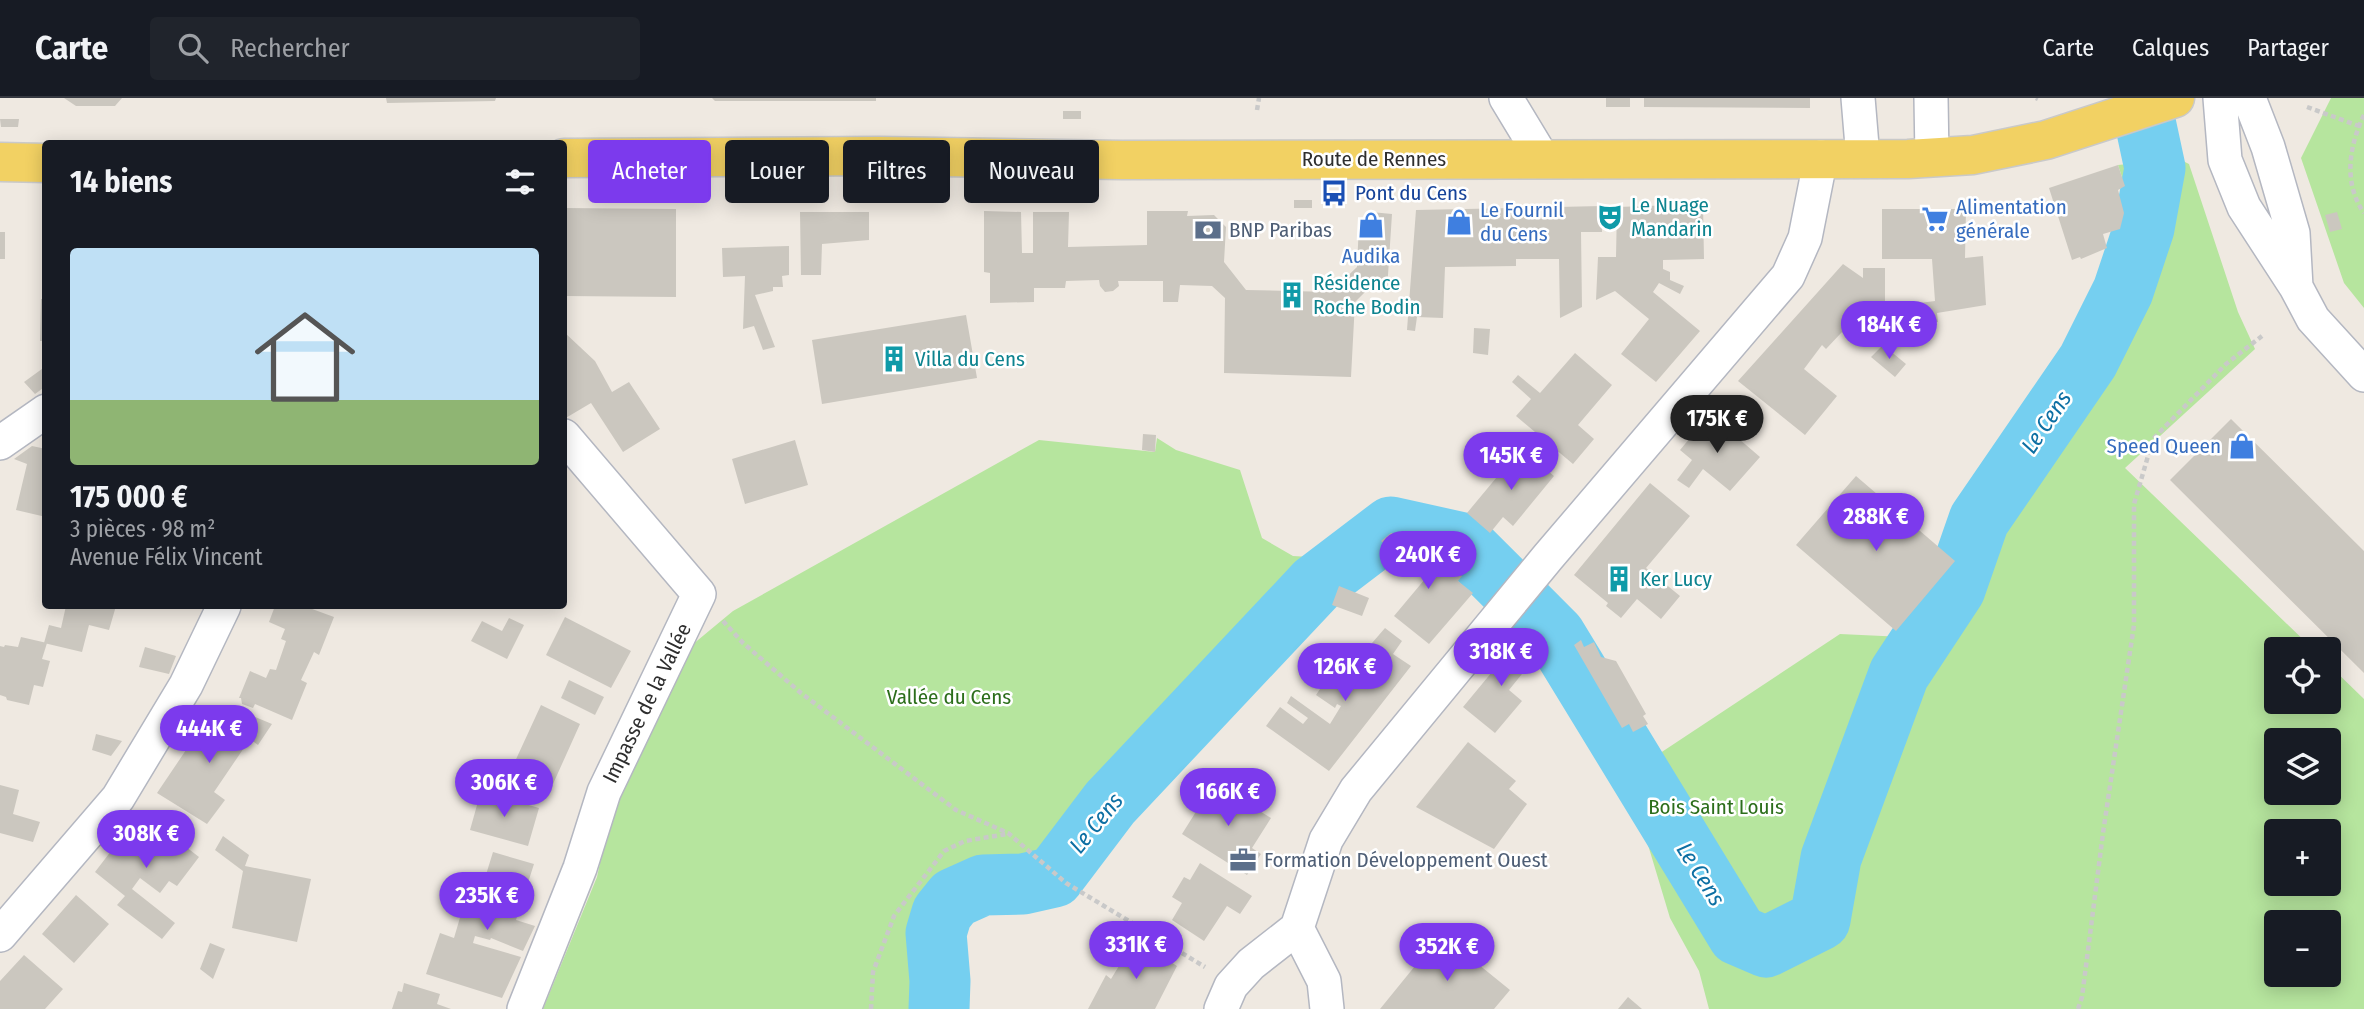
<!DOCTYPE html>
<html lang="fr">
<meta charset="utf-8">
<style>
:root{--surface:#171b24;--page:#20242c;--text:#f1f3f6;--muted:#9ea1a6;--line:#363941;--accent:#7c3aed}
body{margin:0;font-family:"Fira Sans Condensed",sans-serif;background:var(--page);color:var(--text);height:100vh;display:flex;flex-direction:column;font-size:26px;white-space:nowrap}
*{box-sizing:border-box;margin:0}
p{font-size:23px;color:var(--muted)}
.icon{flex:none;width:38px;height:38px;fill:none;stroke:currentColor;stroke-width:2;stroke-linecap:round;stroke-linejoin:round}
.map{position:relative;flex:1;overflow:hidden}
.side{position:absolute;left:42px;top:42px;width:525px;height:469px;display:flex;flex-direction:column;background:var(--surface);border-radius:7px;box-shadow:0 4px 18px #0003}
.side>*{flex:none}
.banner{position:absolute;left:588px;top:42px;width:665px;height:63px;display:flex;gap:14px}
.buttons{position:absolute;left:2264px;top:539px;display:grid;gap:14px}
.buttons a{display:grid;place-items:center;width:77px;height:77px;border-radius:7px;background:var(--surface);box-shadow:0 4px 18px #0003;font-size:35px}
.price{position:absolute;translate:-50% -60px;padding:0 16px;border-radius:24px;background:var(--accent);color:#fff;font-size:23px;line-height:46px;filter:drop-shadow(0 2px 4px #0008)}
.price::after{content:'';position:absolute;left:50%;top:42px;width:21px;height:16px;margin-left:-10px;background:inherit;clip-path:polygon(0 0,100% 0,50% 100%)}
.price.current{background:#222;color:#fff}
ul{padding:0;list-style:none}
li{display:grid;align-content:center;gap:14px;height:371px;padding:0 28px}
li+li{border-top:2px solid var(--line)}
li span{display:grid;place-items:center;height:217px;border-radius:7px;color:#555}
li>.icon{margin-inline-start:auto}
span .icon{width:126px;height:126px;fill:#fffc;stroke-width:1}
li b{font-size:30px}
h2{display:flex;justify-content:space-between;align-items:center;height:84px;padding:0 28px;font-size:30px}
.tag{padding:0 24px;border-radius:7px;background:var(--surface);box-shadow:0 4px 18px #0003;font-size:24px;line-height:63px}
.tag.current{background:var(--accent);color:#fff}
header{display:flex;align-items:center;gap:42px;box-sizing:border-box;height:98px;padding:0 35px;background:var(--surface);border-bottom:2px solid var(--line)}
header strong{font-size:33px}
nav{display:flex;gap:38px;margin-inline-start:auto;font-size:24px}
.search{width:490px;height:63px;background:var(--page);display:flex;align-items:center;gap:18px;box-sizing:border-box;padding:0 24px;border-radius:7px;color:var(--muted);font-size:26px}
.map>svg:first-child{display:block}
.green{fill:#b6e59e;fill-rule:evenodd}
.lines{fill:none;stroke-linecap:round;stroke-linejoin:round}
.stream{stroke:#75cff0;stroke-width:10}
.river{stroke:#75cff0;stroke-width:61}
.building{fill:#cbc7bf}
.minor-casing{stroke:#b4b7c1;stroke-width:36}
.major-casing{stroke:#c9c9c9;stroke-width:41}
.path{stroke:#c9c9c9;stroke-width:4.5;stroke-dasharray:5 3.5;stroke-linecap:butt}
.minor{stroke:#fff;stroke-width:33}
.major{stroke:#f2d163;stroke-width:38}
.labels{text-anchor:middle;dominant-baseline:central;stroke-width:5;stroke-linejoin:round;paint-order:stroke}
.street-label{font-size:21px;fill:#2e2e2e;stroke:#fff}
.transit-label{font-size:21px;fill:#164399;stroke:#fff;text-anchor:start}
.culture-label{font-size:21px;fill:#0d838f;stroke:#fff;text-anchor:start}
.shop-label{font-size:21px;fill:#366cbe;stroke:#fff;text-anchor:start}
.service-label{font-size:21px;fill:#4e5e75;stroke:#fff;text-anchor:start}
.park-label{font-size:21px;fill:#2c6e1b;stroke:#fff}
.water-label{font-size:23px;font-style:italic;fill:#0d6fa3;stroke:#fff}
</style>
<header>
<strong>Carte</strong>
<div class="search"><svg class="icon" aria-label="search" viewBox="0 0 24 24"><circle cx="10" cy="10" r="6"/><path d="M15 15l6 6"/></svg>Rechercher</div>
<nav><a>Carte</a><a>Calques</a><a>Partager</a></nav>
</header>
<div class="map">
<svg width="2364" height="911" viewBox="0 0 2364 911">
<rect width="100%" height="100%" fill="#efe9e1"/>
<path class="green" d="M2331,0H2364V210L2344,185L2301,60Z
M2179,61L2189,66L2238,214L2255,251L2125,370L2313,551H2277V604H2329V567L2364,601V911H1709L1699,873L1670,820L1627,677L1840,536L1904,539L1957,463L1981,389L1995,363L2077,262C2082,219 2104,187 2125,150L2120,131L2124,115L2125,88L2118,67ZM2277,642H2329V695H2277ZM2277,733H2329V786H2277ZM2277,824H2329V877H2277Z
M1157,340L1176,352L1240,372L1262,440L1293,458L1310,459L1309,472L1248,541L1165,627L1092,711L1054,769L1045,773L1011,777H984L948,792L933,810L926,831L928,911H543L597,779L614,698L692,547L733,513L1039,342L1155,354Z"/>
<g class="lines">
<path class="stream" d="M2155,70L2167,105"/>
<path class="river" d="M939,911L940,883L936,835L942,815L954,800L983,787L1023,786L1054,779L1110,705L1316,486L1391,429L1463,445L1555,537L1738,837L1766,849L1820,822L1831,760L1899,576L1955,491L1979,422L2088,263L2123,193L2144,130L2155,70L2140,0"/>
</g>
<path class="building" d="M64,0H122L115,8H76Z
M386,0H496L495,3L387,5Z
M712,0H876V3H715Z
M1606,0H1630V9H1606Z
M1644,0H1810V10L1644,9Z
M1063,13H1081V21H1063Z
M0,21H19L18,29H1Z
M2118,67L2125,88L2118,92L2124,115L2120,131L2103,136L2107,150L2081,161L2080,159L2072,162L2049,90Z
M1294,102H1312V110H1294Z
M1703,106L1704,161L1663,162V171L1670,174V182L1684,188L1680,196L1659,185L1653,194L1700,233L1656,284L1621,256L1649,221L1615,193L1596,202L1598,159H1616L1617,109Z
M1602,108V134H1581L1582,209L1560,220L1559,161H1516V168L1445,169L1443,220L1417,219L1415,233L1407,232L1416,112Z
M564,110L676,111V199L564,198Z
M1882,111H1966L1965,160L1983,158L1986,207L1937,215L1938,224L1886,233L1882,209H1863L1864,218L1860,224L1871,231L1858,248L1842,234L1826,251L1822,247L1804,271L1837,298L1805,337L1738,283L1843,166L1863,180V170H1885V209L1907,206L1910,220L1915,219L1912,206L1935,203L1932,161H1882Z
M984,113L1021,114L1022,155H1033V114H1069L1068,149L1147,147V113H1188L1187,118L1214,117L1226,129L1224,164L1246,192L1331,194L1357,169L1359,126L1371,114L1392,116L1387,192H1367L1355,204L1351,279L1224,275L1225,200L1212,188L1180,187L1178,204H1163V183H1118L1119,188L1113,193L1105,194L1100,188L1099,182L1066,183L1065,190H1034V204L990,205V175L984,174Z
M800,114H869V142L822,146L821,177H801Z
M2337,114L2342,131L2330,134L2325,117Z
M0,134H5V161H0Z
M789,148V177L782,178L783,189H773V193L755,197L775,249L763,252L754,228L743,231L745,178L723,179L722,150Z
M41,201H46V243H40Z
M966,217L977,280L822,306L812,242Z
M1474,230L1490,231L1488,257L1473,255Z
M564,234L595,263L612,294L629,284L660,331L623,354L591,305L564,321Z
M1883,247L1906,266L1895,279L1871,259Z
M1575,255L1612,287L1578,327L1594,341L1573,366L1516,318L1531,301L1512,284L1518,277L1540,295Z
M46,268V288L35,296L24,284Z
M1710,316L1760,359L1730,393L1703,371L1689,390L1677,382L1692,362L1680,352Z
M2231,321L2364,453V575L2170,382Z
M1143,336L1156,337L1155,354L1142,352Z
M795,342L808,387L745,406L732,361Z
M32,348L46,351V419L16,412L27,366L14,361Z
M1521,350L1554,378L1513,428L1503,419L1490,435L1467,415Z
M1856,378L1955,463L1896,533L1796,447Z
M1650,385L1690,418L1646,470L1680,498L1661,521L1637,501L1621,520L1606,508L1608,505L1574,477Z
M1391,435L1416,441L1413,445L1452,478L1456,473L1462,478L1458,483L1473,495L1429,546L1394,518L1425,481L1381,443Z
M1339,488L1369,500L1362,518L1332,507Z
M66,508H116L109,532L89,527L82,554L44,545L49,527L61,530Z
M275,508H304L334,519L319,557L314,554L301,582L307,585L292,622L255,606L253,610L242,606L241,600H239L250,573L266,580L270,571L276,572L286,543L281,541L285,531L269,524Z
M565,519L631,553L611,590L546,557Z
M509,520L524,527L507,561L471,543L482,523L502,533Z
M1385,530L1402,543L1393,556L1411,568L1329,673L1266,628L1280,609L1303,626L1308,620L1287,605L1291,598L1330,626L1341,608L1337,606L1335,610L1316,597L1322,588L1328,586L1333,591L1344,579L1333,572L1343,559L1353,567Z
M21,539L47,545L42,561L50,563L43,589L34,587L29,607L7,602L6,599L0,597V548L4,549L5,547L18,549Z
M1521,539L1539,555L1509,592L1522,603L1495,635L1463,609Z
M1581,542L1584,549L1594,544L1601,559L1616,563L1646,616L1643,618L1648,626L1633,634L1629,626L1622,630L1574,547Z
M145,549L176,558L169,576L139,569Z
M569,582L604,599L595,617L561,600Z
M541,607L580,626L553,686L512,670Z
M211,615L237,632L248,616L272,626L258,647L250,641L214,694L225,702L207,726L157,695Z
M96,636L122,643L111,658L92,652Z
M1468,644L1516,683L1509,691L1527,706L1494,751L1416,709Z
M1214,685L1271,720L1252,750L1261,756L1247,777L1182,736Z
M0,687L19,692L13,716L40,724L33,744L0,735Z
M481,693L539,710L528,748L470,732Z
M141,714L199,759L177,788L169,783L160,795L140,780L132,791L175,825L162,841L117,807L125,798L95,774Z
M223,738L249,757L245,768L311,781L297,844L232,830L243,773L215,752Z
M493,754L534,766L516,822L535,828L523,853L491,840L490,842L475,838L473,845L521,859L502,900L426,876L440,835L454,840L464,806L476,809Z
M1200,765L1252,798L1240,816L1227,808L1204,843L1172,822L1182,805L1172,799L1184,779L1190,782Z
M76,797L109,826L74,865L42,836Z
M1441,836L1510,892L1494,911H1380Z
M1144,840L1161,851L1158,856L1177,868L1155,911H1088L1106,877L1111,881L1125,858L1130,861Z
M210,845L225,851L213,881L200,871Z
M24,857L63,891L45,911H0V883Z
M404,885L440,896L437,906L451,911H392L398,893L402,894Z
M1628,899L1642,911H1618Z"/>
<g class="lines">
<g class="minor-casing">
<path id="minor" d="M1506,0L1543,61
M1858,0L1863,60
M1931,0L1932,60
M2220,0L2225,62L2244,109L2296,189L2313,221L2364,277
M2249,0L2268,49L2293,135L2296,189
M0,345L46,313
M1297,830L1324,883L1327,911
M0,837L118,700L186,587L224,508
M524,911L580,770L604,694L699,496L564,338
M1221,911L1231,888L1251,866L1297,830L1326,742L1356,692L1548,459L1788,178L1805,140L1821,59"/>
</g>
<g class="major-casing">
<path id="major" d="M564,60L880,58L1122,62L1908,61L1973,57L2046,42L2175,0
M0,64L46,65"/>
</g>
<path class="path" d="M2036,0L2038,1
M2307,9L2359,28
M1257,12L1259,0
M2364,17C2349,48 2343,85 2364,115
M723,523L743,545L801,595L956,712L1008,735L1066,785L1205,869
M871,911L873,874L894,818L944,753L965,743L1007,736
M2078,911L2082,899L2103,735L2134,527V406L2153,341L2226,266L2262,238"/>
<use href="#minor" class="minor"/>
<use href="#major" class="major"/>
</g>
<defs>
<g id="bus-bare" transform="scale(2.1)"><path d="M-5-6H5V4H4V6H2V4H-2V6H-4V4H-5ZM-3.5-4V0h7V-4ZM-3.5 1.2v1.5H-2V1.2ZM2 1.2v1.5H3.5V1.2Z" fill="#1a4fb4" stroke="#fff" stroke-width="2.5" paint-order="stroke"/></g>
<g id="theatre-bare" transform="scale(2.1)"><path d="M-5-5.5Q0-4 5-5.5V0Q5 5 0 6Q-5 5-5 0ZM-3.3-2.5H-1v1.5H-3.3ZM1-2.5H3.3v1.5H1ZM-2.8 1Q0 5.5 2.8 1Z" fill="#0f9aa8" stroke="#fff" stroke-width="2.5" paint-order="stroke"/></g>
<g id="supermarket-bare" transform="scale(2.1)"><path d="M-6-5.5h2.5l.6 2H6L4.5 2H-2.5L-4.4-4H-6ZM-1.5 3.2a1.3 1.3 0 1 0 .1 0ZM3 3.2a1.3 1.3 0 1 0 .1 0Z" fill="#3f7fe0" stroke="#fff" stroke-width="2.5" paint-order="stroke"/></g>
<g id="shop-bare" transform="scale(2.1)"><path d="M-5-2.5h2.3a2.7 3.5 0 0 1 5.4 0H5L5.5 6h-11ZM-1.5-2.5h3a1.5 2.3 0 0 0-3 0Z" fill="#3f7fe0" stroke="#fff" stroke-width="2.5" paint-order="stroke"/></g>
<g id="bank-bare" transform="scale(2.1)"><path d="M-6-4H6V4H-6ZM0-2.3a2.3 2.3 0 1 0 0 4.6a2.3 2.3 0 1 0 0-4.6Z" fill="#5c6f8a" stroke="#fff" stroke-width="2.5" paint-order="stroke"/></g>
<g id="building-bare" transform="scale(2.1)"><path d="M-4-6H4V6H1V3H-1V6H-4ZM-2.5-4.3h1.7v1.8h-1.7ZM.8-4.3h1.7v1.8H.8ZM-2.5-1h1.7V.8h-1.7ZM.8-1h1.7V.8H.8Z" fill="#0f9aa8" stroke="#fff" stroke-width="2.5" paint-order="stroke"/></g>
<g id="office-bare" transform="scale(2.1)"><path d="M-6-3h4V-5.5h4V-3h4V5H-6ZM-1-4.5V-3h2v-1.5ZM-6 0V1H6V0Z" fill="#5c6f8a" stroke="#fff" stroke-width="2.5" paint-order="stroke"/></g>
</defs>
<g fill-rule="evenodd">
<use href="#bus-bare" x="1334" y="95"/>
<use href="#theatre-bare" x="1610" y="119"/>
<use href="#supermarket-bare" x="1935" y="121"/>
<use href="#shop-bare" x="1459" y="124"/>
<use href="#shop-bare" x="1371" y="127"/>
<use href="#bank-bare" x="1208" y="132"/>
<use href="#building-bare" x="1292" y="197"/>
<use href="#building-bare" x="894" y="261"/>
<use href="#shop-bare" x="2242" y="348"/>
<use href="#building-bare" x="1619" y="481"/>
<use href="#office-bare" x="1243" y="762"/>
</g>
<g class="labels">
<g class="street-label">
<text x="1374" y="61">Route de Rennes</text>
<text transform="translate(647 605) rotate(-64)">Impasse de la Vallée</text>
</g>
<g class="transit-label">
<text x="1355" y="95">Pont du Cens</text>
</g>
<g class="culture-label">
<text x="1631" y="107">Le Nuage<tspan x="1631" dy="24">Mandarin</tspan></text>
<text x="1313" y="185">Résidence<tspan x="1313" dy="24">Roche Bodin</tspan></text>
<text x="915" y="261">Villa du Cens</text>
<text x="1640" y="481">Ker Lucy</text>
</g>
<g class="shop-label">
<text x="1956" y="109">Alimentation<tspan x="1956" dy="24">générale</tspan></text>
<text x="1480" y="112">Le Fournil<tspan x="1480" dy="24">du Cens</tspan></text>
<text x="1371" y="158" text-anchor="middle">Audika</text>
<text x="2221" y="348" text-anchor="end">Speed Queen</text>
</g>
<g class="service-label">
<text x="1229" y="132">BNP Paribas</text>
<text x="1264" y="762">Formation Développement Ouest</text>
</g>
<g class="park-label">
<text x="949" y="599">Vallée du Cens</text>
<text x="1716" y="709">Bois Saint Louis</text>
</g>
<g class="water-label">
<text transform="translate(2046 324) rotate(-56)">Le Cens</text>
<text transform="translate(1096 725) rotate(-51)">Le Cens</text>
<text transform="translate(1701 776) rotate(58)">Le Cens</text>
</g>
</g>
</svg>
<div class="buttons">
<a><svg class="icon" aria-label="locate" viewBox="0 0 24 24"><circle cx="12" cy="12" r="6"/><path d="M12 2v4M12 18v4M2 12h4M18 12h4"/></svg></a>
<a><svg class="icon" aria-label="layers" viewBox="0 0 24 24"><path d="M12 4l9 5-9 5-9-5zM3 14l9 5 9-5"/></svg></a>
<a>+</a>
<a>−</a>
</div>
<b class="price" style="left:1889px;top:263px">184K €</b>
<b class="price current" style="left:1717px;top:357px">175K €</b>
<b class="price" style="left:1511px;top:394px">145K €</b>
<b class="price" style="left:1876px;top:455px">288K €</b>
<b class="price" style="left:1428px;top:493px">240K €</b>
<b class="price" style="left:1501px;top:590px">318K €</b>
<b class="price" style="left:1345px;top:605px">126K €</b>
<b class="price" style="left:209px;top:667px">444K €</b>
<b class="price" style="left:504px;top:721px">306K €</b>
<b class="price" style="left:1228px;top:730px">166K €</b>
<b class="price" style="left:146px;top:772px">308K €</b>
<b class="price" style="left:487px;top:834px">235K €</b>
<b class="price" style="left:1136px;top:883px">331K €</b>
<b class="price" style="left:1447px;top:885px">352K €</b>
<div class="banner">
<a class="tag current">Acheter</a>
<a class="tag">Louer</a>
<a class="tag">Filtres</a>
<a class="tag">Nouveau</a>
</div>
<section class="side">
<h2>14 biens<svg class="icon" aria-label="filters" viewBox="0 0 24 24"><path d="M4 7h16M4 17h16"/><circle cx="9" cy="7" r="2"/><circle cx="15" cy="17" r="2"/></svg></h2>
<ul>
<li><span style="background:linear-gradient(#bfe0f5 70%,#8fb573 0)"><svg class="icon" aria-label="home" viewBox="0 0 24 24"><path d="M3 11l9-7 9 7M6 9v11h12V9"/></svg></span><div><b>175 000 €</b><p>3 pièces · 98 m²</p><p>Avenue Félix Vincent</p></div></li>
</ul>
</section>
</div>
